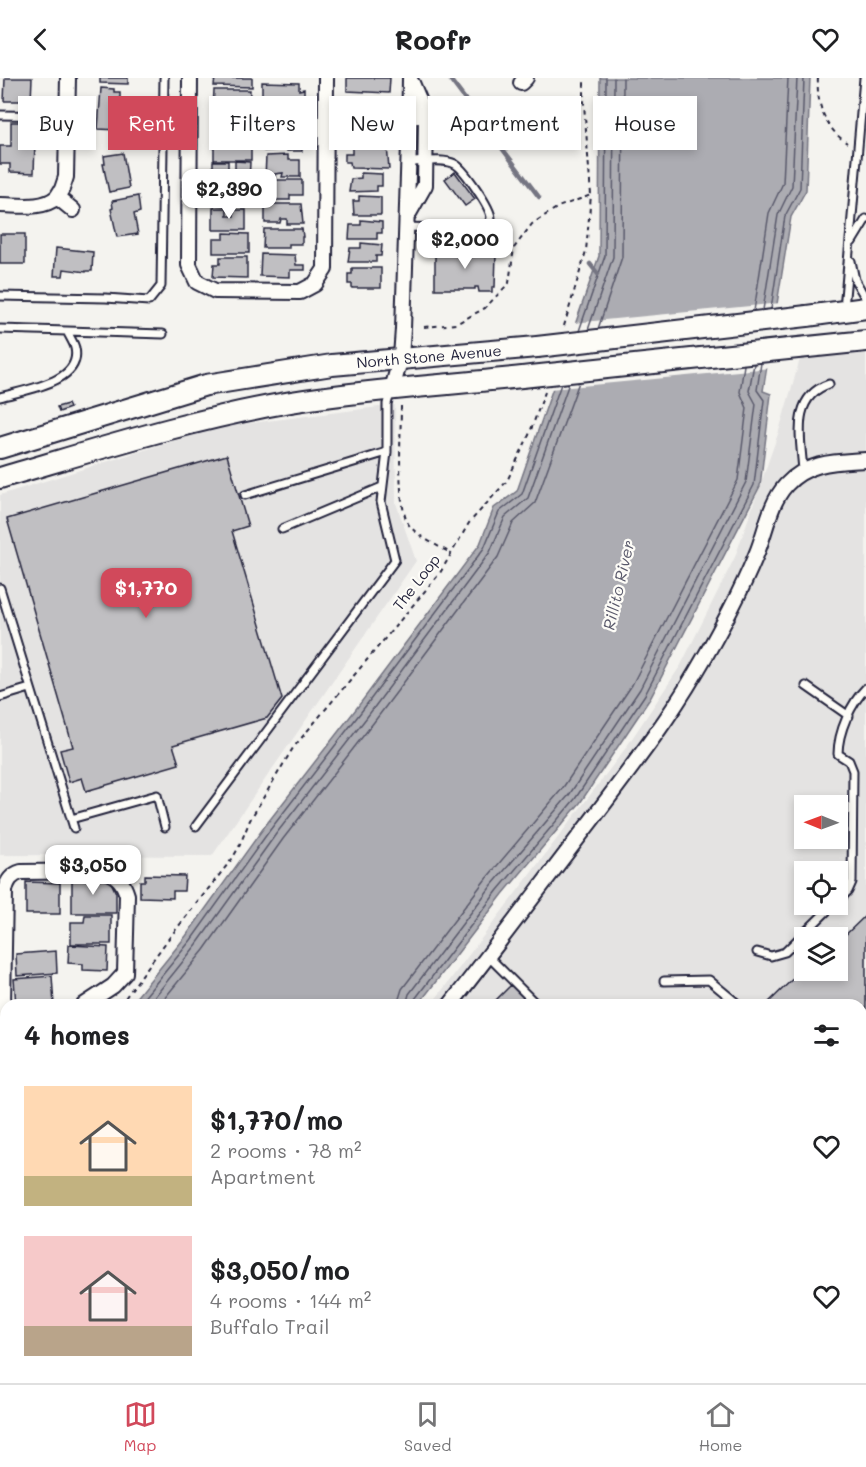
<!DOCTYPE html>
<meta charset="utf-8">
<style>
:root{--surface:#fff;--page:#f2f2f2;--text:#202124;--muted:#757577;--line:#e0e0e0;--accent:#d1495b}
body{margin:0;font-family:Mali,sans-serif;background:var(--page);color:var(--text);height:100vh;display:flex;flex-direction:column;font-size:22px;white-space:nowrap}
*{box-sizing:border-box;margin:0}
p{font-size:20px;color:var(--muted)}
.icon{flex:none;width:33px;height:33px;fill:none;stroke:currentColor;stroke-width:2;stroke-linecap:round;stroke-linejoin:round}
.map{position:relative;flex:1;overflow:hidden}
.panel{position:absolute;left:0px;top:921px;width:867px;height:384px;display:flex;flex-direction:column;background:var(--surface);border-radius:18px 18px 0 0;box-shadow:0 3px 9px #0003}
.panel>*{flex:none}
.hud{position:absolute;left:18px;top:18px;width:831px;height:54px;display:flex;gap:12px}
.needle{width:39px;rotate:271deg}
.controls{position:absolute;left:794px;top:717px;display:grid;gap:12px}
.controls a{display:grid;place-items:center;width:54px;height:54px;border-radius:0px;background:var(--surface);box-shadow:0 3px 9px #0003;font-size:30px}
.price{position:absolute;translate:-50% -51px;padding:0 14px;border-radius:12px;background:#fff;color:#222;font-size:20px;line-height:39px;filter:drop-shadow(0 2px 3px #0008)}
.price::after{content:'';position:absolute;left:50%;top:36px;width:18px;height:14px;margin-left:-9px;background:inherit;clip-path:polygon(0 0,100% 0,50% 100%)}
.price.active{background:var(--accent);color:#fff}
ul{padding:0;list-style:none}
li{display:flex;align-items:center;gap:18px;height:150px;padding:0 24px}
li span{display:grid;place-items:center;flex:none;width:168px;height:120px;border-radius:0px;color:#555}
li>.icon{margin-inline-start:auto}
span .icon{width:72px;height:72px;fill:#fffc;stroke-width:1}
li b{font-size:26px}
h2{display:flex;justify-content:space-between;align-items:center;height:72px;padding:0 24px;font-size:26px}
.tag{padding:0 21px;border-radius:0px;background:var(--surface);box-shadow:0 3px 9px #0003;font-size:21px;line-height:54px}
.tag.active{background:var(--accent);color:#fff}
header{display:flex;justify-content:space-between;align-items:center;height:78px;padding:0 24px;background:var(--surface);font-size:27px;font-weight:700}
.dock{display:flex;justify-content:space-around;align-items:center;height:84px;border-top:2px solid var(--line);background:var(--surface);font-size:16px;color:var(--muted)}
.dock a{display:grid;justify-items:center;gap:3px}
.dock .active{color:var(--accent)}
.map>svg:first-child{display:block}
.built{fill:#e4e3e2;fill-rule:evenodd}
.water{fill:#acacb2;stroke:#757582;stroke-width:1.5}
.pier{fill:#f4f3ef}
.lines{fill:none;stroke-linecap:round;stroke-linejoin:round}
.shore{stroke:#59596b;stroke-width:1.5}
.stream{stroke:#757582;stroke-width:4.5}
.building{fill:#c0bfc2;stroke:#22223b;stroke-width:1.5}
.lane-casing{stroke:#22223b;stroke-width:11}
.street-casing{stroke:#22223b;stroke-width:18}
.secondary-casing{stroke:#22223b;stroke-width:24}
.path{stroke:#22223b;stroke-width:2;stroke-dasharray:4.5 4.5;stroke-linecap:butt}
.lane{stroke:#fdfcf7;stroke-width:7}
.street{stroke:#fdfcf7;stroke-width:14}
.secondary{stroke:#fdfcf7;stroke-width:20}
.secondary-bridge-casing{stroke:#22223b;stroke-width:24;stroke-linecap:butt}
.secondary-bridge{stroke:#fdfcf7;stroke-width:20}
.labels{text-anchor:middle;dominant-baseline:central;stroke-width:4.5;stroke-linejoin:round;paint-order:stroke}
.street-label{font-size:15px;fill:#22223b;stroke:#fdfcf7}
.water-label{font-size:16px;font-style:italic;fill:#59596b;stroke:#fdfcf7}
</style>
<header><svg class="icon" aria-label="back" viewBox="0 0 24 24"><path d="M15 5l-7 7 7 7"/></svg>Roofr<svg class="icon" aria-label="heart" viewBox="0 0 24 24"><path d="M12 20l-8-8c-3-5 5-10 8-4 3-6 11-1 8 4z"/></svg></header>
<div class="map">
<svg width="866" height="1305" viewBox="0 0 866 1305">
<rect width="100%" height="100%" fill="#f4f3ef"/>
<filter id="ink" filterUnits="userSpaceOnUse"><feTurbulence type="fractalNoise" baseFrequency=".0167" numOctaves="2"/><feDisplacementMap in="SourceGraphic" scale="12" xChannelSelector="R" yChannelSelector="G"/><feConvolveMatrix kernelMatrix="1 2 1 2 8 2 1 2 1" color-interpolation-filters="sRGB"/></filter>
<g filter="url(#ink)">
<path class="built" d="M866,275V1305H224V1299H861V927H431L625,671L681,587L735,479L779,353L800,281ZM804,728H837V760H804ZM804,794H837V826H804ZM804,860H837V892H804Z
M395,327L396,425L416,483L212,778L0,777V417L218,349Z"/>
<path class="water" d="M600,0H810L806,112L791,139L763,313L771,316L760,408L651,619L580,725L503,816L418,927H130L186,858L265,748L356,631L480,466L494,430L517,413L599,178Z
M6,1080V1299H120L115,1305H0V1087Z"/>
<path class="pier" d="M781,225L770,290L550,311L573,245Z"/>
<g class="lines">
<path class="shore" d="M771,231L785,138L800,110L804,0
M763,232L778,137L792,108L797,0
M754,233L769,135L783,105L788,0
M598,251L622,179L623,0
M588,252L613,179L614,0
M579,253L605,178L606,0
M138,927L191,862L270,752L361,634L484,470L499,434L522,416L561,306
M148,927L197,866L276,756L367,639L490,474L505,439L528,420L569,305
M159,927L204,872L283,761L374,644L498,479L513,445L535,425L579,304
M397,927L402,911L485,802L562,711L632,607L738,402L747,330L740,314L744,287
M406,927L409,916L492,807L569,717L640,611L746,404L756,326L749,313L754,286
M414,927L415,921L498,812L575,721L646,615L754,407L764,322L757,312L761,285"/>
<path class="stream" d="M449,0L539,119
M590,186L598,196"/>
</g>
<path class="building" d="M5,0H32L31,23H4Z
M100,0H128V6L100,5Z
M215,0H252V9L214,8Z
M347,0H390L389,15L347,13Z
M262,4L299,5V12L304,11V19H299L298,25L262,24Z
M101,10L114,11V14H120V37H130V48H120L119,52L98,51Z
M214,12H250L249,33L213,31Z
M264,31H301V44L290,43V48H264Z
M226,36H247V55L214,56L215,42L225,40Z
M11,44H32L31,64H35L34,95L10,94V86H0V68H11Z
M265,51L303,53L302,73H287V66H281V72L264,73Z
M231,59L232,64H240V59H251V82H214V60Z
M352,65L387,68L389,91L351,90L350,84H345V76H352Z
M123,75L129,110L109,114L103,86H105L104,78Z
M288,77V82H300V99H282L283,95L275,96V100H265L266,78Z
M213,83H228V92H235V83L250,84L249,104H213Z
M455,94L475,121L465,128L445,101Z
M361,95L382,96V108H377V113L349,114L351,101L361,100Z
M265,102H302V117H290V122H263Z
M224,107L250,108L249,129L212,127L213,111H224Z
M138,118L140,134L134,136L138,156L117,159L111,131L113,130L112,123Z
M359,118L381,119V137H354L353,123H359Z
M265,126H301L303,146H287V141H281L280,145H265Z
M213,130H227V138H234V132H246V152H213Z
M361,142L382,144V155H377V161H349L350,147H361Z
M264,151H302L303,159H302V166H289V170H263Z
M224,155L249,156V175H213V161H224Z
M0,156H25V186H0Z
M361,165L382,167L381,178H376V184H348L350,170H361Z
M56,170L93,174L92,193H86V194L64,191L63,198H54Z
M476,170H486V176H496L495,209H492V214H479L478,209H475V211H435V173H466V175L476,176Z
M261,176L295,177L296,187H305V192H290V199L260,198Z
M220,179H247V200L213,199L214,186H220Z
M352,190H381V210H352V206H348V196H352Z
M68,326L70,330L59,334L57,329Z
M227,377L248,448L232,453L282,621L267,640L173,667L179,686L86,713L82,700L69,704L60,672L73,669L7,441Z
M145,797L185,798L184,813H173V820L140,819V803H145Z
M72,800H109L116,815V835H72Z
M26,804L60,805V836H26Z
M85,837H111V866H71V844H84Z
M866,837V1305H518L512,1299H861V927H766L804,890V892H837V865Z
M69,867L108,869L107,893L83,892V886L68,885Z
M56,873L57,895L17,898L16,876Z
M52,898L54,927H16L14,901Z
M511,907L531,927H491Z
M0,1015L6,1023V1047L0,1051Z"/>
<g class="lines">
<g class="lane-casing">
<path id="lane" d="M0,37L68,38
M406,149L479,151L488,149C488,147 491,141 491,140C491,130 464,91 455,86C443,80 422,84 409,84
M852,164L866,141
M851,183L855,202L866,221
M0,218L106,220L149,223L161,208L164,0
M844,231L864,0
M0,251L67,253C69,258 74,265 75,270C83,305 23,312 0,319
M67,253L163,256
M803,393C801,361 790,319 829,306
M245,417L387,374
M282,451L382,409
M0,510L74,750
M806,608L849,638
M0,619L30,610
M71,741L157,717L165,749
M196,748L395,482L381,424L387,374V326L391,312
M837,824L848,813L852,804L853,693L849,683L838,676C838,654 851,625 866,610
M757,874L771,878L785,874L834,826
M488,878L537,927
M664,903L709,902L739,927
M483,1299L489,1305"/>
</g>
<g class="street-casing">
<path id="street" d="M190,0L189,187L197,204L215,213L300,214L315,206L325,191L326,0
M521,5L526,0
M327,38H418
M57,119L62,111L66,99L68,0
M0,127C18,127 42,132 57,119L73,132
M408,137L425,107L426,38L412,5
M392,311L401,279L403,251L409,66L410,0
M450,927C498,866 544,804 591,743C627,695 665,647 696,594C718,557 739,518 756,477C766,454 769,426 786,407C808,383 837,384 866,382
M6,947L3,927L5,813C7,803 11,797 21,794L106,793C119,799 123,804 127,817L125,895L113,908L84,927
M0,983L6,978
M241,1305L242,1299"/>
</g>
<g class="secondary-casing">
<path id="secondary" d="M807,238L866,230
M701,280L866,263
M0,370L206,307L332,287L537,269
M0,400C96,372 192,341 291,324C370,311 451,307 531,298"/>
</g>
<path class="path" d="M818,0C816,26 825,50 847,65
M564,248L586,173L591,117L584,26V0
M424,249L456,246L485,230L509,205L514,170L532,146L558,129L591,117
M401,328C401,353 396,429 409,447C417,458 439,469 451,475
M120,927L166,864L232,781L239,769L250,742L293,670L440,495L469,445L507,403L529,357L545,314
M0,1078L6,1071"/>
<use href="#lane" class="lane"/>
<use href="#street" class="street"/>
<use href="#secondary" class="secondary"/>
<g class="secondary-bridge-casing">
<path id="secondary-bridge" d="M537,269L807,238
M531,298L701,280"/>
</g>
<use href="#secondary-bridge" class="secondary-bridge"/>
</g>
</g>
<g class="labels">
<g class="street-label">
<text transform="translate(429 278) rotate(-5)">North Stone Avenue</text>
<text transform="translate(416 504) rotate(-52)">The Loop</text>
</g>
<g class="water-label">
<text transform="translate(618 507) rotate(-77)">Rillito River</text>
</g>
</g>
</svg>
<div class="controls">
<a><svg class="needle" viewBox="-14 -14 28 28"><path d="M0-13l5 13h-10z" fill="#e53935"/><path d="M0 13l5-13h-10z" fill="#757577"/></svg></a>
<a><svg class="icon" aria-label="locate" viewBox="0 0 24 24"><circle cx="12" cy="12" r="6"/><path d="M12 2v4M12 18v4M2 12h4M18 12h4"/></svg></a>
<a><svg class="icon" aria-label="layers" viewBox="0 0 24 24"><path d="M12 4l9 5-9 5-9-5zM3 14l9 5 9-5"/></svg></a>
</div>
<b class="price" style="left:229px;top:142px">$2,390</b>
<b class="price" style="left:465px;top:192px">$2,000</b>
<b class="price active" style="left:146px;top:541px">$1,770</b>
<b class="price" style="left:93px;top:818px">$3,050</b>
<div class="hud">
<a class="tag">Buy</a>
<a class="tag active">Rent</a>
<a class="tag">Filters</a>
<a class="tag">New</a>
<a class="tag">Apartment</a>
<a class="tag">House</a>
</div>
<section class="panel">
<h2>4 homes<svg class="icon" aria-label="filters" viewBox="0 0 24 24"><path d="M4 7h16M4 17h16"/><circle cx="9" cy="7" r="2"/><circle cx="15" cy="17" r="2"/></svg></h2>
<ul>
<li><span style="background:linear-gradient(#ffd9b3 75%,#c2b280 0)"><svg class="icon" aria-label="home" viewBox="0 0 24 24"><path d="M3 11l9-7 9 7M6 9v11h12V9"/></svg></span><div><b>$1,770/mo</b><p>2 rooms · 78 m²</p><p>Apartment</p></div><svg class="icon" aria-label="heart" viewBox="0 0 24 24"><path d="M12 20l-8-8c-3-5 5-10 8-4 3-6 11-1 8 4z"/></svg></li>
<li><span style="background:linear-gradient(#f6c9c9 75%,#b9a48a 0)"><svg class="icon" aria-label="home" viewBox="0 0 24 24"><path d="M3 11l9-7 9 7M6 9v11h12V9"/></svg></span><div><b>$3,050/mo</b><p>4 rooms · 144 m²</p><p>Buffalo Trail</p></div><svg class="icon" aria-label="heart" viewBox="0 0 24 24"><path d="M12 20l-8-8c-3-5 5-10 8-4 3-6 11-1 8 4z"/></svg></li>
</ul>
</section>
</div>
<nav class="dock">
<a class="active"><svg class="icon" aria-label="map" viewBox="0 0 24 24"><path d="M3 6l6-2 6 2 6-2v14l-6 2-6-2-6 2zM9 4v14M15 6v14"/></svg>Map</a>
<a><svg class="icon" aria-label="saved" viewBox="0 0 24 24"><path d="M7 4h10v16l-5-4-5 4z"/></svg>Saved</a>
<a><svg class="icon" aria-label="home" viewBox="0 0 24 24"><path d="M3 11l9-7 9 7M6 9v11h12V9"/></svg>Home</a>
</nav>
